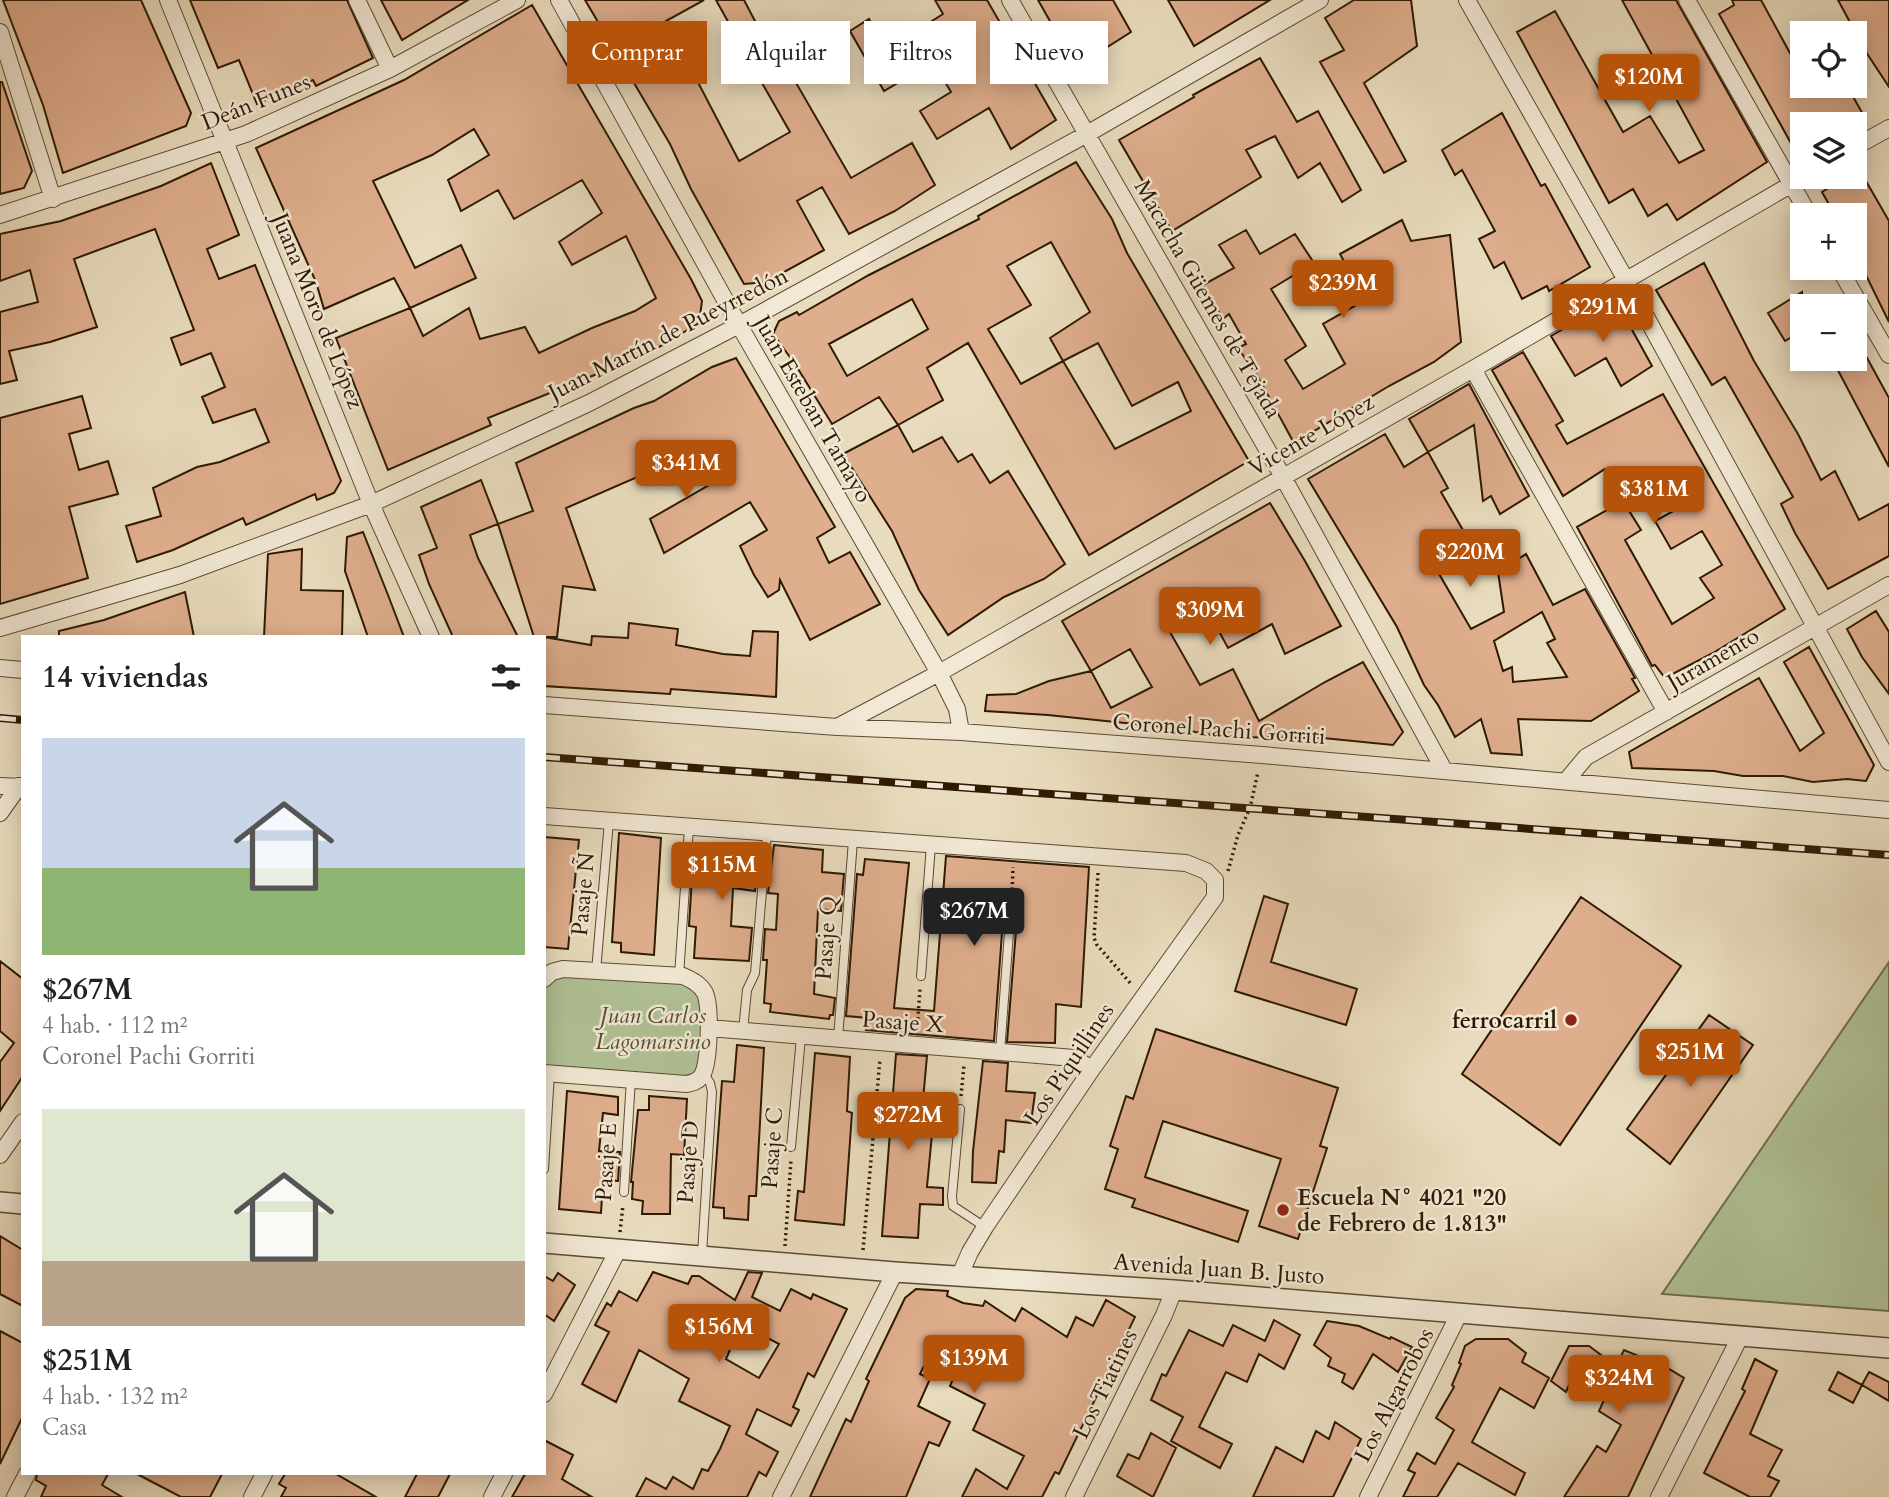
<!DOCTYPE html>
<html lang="es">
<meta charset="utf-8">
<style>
:root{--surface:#fff;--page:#f2f2f2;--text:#222;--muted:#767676;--accent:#b45309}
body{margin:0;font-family:Cardo,serif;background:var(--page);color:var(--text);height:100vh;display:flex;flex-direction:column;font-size:26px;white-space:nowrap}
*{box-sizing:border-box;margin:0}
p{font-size:23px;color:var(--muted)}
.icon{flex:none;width:38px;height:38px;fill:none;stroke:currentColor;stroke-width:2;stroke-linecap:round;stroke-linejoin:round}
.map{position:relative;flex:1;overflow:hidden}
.panel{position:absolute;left:21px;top:635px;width:525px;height:840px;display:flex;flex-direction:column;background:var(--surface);border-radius:0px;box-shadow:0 4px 18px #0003}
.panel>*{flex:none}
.hud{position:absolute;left:567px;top:21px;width:665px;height:63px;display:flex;gap:14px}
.tools{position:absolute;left:1790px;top:21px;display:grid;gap:14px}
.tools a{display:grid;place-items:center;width:77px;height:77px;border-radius:0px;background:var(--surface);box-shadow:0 4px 18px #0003;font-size:35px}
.price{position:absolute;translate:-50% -60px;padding:0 16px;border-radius:7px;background:var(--accent);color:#fff;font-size:23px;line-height:46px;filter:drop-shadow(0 2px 4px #0008)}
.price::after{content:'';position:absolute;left:50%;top:42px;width:21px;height:16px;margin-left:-10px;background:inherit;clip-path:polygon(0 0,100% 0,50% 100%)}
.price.active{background:#222;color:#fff}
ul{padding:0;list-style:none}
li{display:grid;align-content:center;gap:14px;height:371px;padding:0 21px}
li span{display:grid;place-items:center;height:217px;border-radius:0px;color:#555}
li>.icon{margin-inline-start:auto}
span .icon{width:126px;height:126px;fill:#fffc;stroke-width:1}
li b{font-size:30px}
h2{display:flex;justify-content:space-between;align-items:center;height:84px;padding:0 21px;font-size:30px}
.pill{padding:0 24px;border-radius:0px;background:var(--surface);box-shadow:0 4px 18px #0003;font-size:24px;line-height:63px}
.pill.active{background:var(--accent);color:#fff}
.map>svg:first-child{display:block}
.green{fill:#b0c296;stroke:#6f6e4c;stroke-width:2}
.building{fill:#dfae8d;stroke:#2e1903;stroke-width:2;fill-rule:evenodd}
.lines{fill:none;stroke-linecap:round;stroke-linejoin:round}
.service-casing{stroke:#5d4a32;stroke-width:10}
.minor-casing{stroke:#5d4a32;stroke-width:18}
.tertiary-casing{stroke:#5d4a32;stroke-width:22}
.path{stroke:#2e1903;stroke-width:3.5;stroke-dasharray:2 3.5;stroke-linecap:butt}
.service{stroke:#f1e8d5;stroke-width:8}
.minor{stroke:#f1e8d5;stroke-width:16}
.tertiary{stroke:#f1e8d5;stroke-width:19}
.rail-casing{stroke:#2e1903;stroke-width:8}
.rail{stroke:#f1e8d5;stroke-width:5;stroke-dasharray:16;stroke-linecap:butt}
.poi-dot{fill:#8f2418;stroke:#f1e8d5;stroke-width:2.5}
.labels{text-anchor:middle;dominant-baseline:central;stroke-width:5;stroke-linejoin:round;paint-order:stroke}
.street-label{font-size:23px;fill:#2e1903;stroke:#f1e8d5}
.park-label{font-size:23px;font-style:italic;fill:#554c2f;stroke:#f1e8d5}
.poi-label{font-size:23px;font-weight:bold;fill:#2e1903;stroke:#f1e8d5;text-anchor:end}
</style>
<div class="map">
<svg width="1889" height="1497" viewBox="0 0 1889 1497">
<rect width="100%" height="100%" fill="#e9dcbe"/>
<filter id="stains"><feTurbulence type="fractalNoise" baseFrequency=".00286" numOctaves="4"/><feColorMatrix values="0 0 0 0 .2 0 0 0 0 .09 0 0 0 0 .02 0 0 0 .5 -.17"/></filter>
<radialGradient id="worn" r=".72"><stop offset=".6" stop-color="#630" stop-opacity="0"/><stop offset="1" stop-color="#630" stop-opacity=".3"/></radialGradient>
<path class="green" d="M1889,962V1311L1662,1294Z
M552,972L679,976L706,995L698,1080L544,1073V979Z"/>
<path class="building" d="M3,0H141L191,113L186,126L63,173L43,105Z
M190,0H347L373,58L316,86L313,80L257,104L239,60L218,68Z
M381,0H468L402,40Z
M585,0H704L666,21L739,161L790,132L758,76L784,62L851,178L912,143L935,185L895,211L849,234L822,187L797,201L824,250L766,282L744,284L691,189L670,144Z
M716,0H744L756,23L736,36Z
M935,0H987L1056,120L1011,149L989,108L937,139L920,111L951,92L933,62L884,91L850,31L869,19L886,50L943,14Z
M1038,0H1113L1131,32L1076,67Z
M1168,0H1270L1194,46Z
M1354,0H1411L1417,46L1364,83L1406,161L1384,173L1320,62L1344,50L1325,18Z
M1622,0H1676L1767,162L1677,220L1667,204L1648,216L1633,189L1609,203L1517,32L1555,11L1623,132L1650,116L1679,163L1704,150Z
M1732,0H1761L1802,75V86H1847L1864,116L1849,124H1802V163L1719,14L1734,5Z
M1838,0H1889V87L1866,52Z
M532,5L691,279L702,301L699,323L649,353L488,418L491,425L388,470L336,338L410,308L394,278L324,309L316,282L256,148L404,80ZM474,129L489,155L448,180L461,211L498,190L514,219L582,180L602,213L559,242L572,265L626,236L656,298L635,311L592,328L539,353L525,327L480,339L469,308L423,336L410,308L476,278L461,245L415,268L373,181L432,155Z
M1260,58L1297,122L1318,111L1361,190L1342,202L1320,163L1298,178L1275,136L1246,150L1261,177L1172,231L1119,140L1194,97L1193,95Z
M0,82H2L32,171L24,188L0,194Z
M1502,113L1541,186L1545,184L1590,267L1549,291L1547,286L1522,299L1504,262L1494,268L1479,239L1495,231L1462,170L1455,175L1442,150Z
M1076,162L1112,219L1127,253L1249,461L1089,555L968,343L927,368L943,400L898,425L879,397L832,424L795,364L773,334L779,321L797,312L799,315L869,275L979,219L978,216ZM1051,242L1090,312L1050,338L1063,361L1021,384L988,329L1031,305L1007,266ZM912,299L928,329L847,376L829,344ZM1098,343L1132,406L1178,382L1191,411L1115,449L1063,361Z
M211,163L239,235L207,249L219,279L255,265L341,481L334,493L317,500L315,494L246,525L243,518L173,550L137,562L126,526L161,516L153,488L197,467L220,462L269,442L255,409L213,423L202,397L225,387L211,353L181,365L171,338L194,330L155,229L74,259L97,327L50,342L9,351L17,380L0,384V312L38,302L30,270L0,281V234L61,221L161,186Z
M1859,169L1889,221V322L1855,253V215H1835L1822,192L1846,177H1855V171Z
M1402,220L1411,241L1450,235L1461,342L1434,362L1389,386L1294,443L1258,377L1238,348L1246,344L1229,314L1223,319L1203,285L1234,268L1219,245L1246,230L1260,254L1295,234L1314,263L1271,289L1306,346L1285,360L1303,389L1345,364L1323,324L1365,300L1340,254Z
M1704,263L1754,361L1798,434L1821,480L1835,471L1859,520L1889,504V556L1828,589L1795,533L1781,504L1793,497L1754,428L1725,377L1712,385L1656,290Z
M1802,292V331L1785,341L1768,313Z
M1615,299L1652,366L1621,386L1606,358L1575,376L1551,336Z
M1855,336L1889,398V467L1832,359H1855Z
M1523,352L1563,421L1556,425L1567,444L1663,394L1785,609L1713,653L1665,678L1655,665L1652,666L1577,527L1623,501L1605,469L1563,496L1492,370ZM1670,473L1688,503L1655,521L1671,549L1702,531L1722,565L1700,578L1714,598L1672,624L1625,540L1641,530L1623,501Z
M736,358L835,527L817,538L829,563L850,552L880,604L810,640L780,580L779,590L768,597L754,575L740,546L767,530L750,502L664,553L650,519L723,477L706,447L566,508L595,590L563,586L557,637H534L498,524L533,511L516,463L634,408L654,401L712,367Z
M1469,384L1529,496L1500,514L1491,496L1483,501L1474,425L1428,452L1448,488L1441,492L1475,551L1438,572L1471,629L1504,612L1498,572L1526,554L1553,605L1585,589L1635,678L1632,679L1639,691L1591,721L1518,719L1522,755L1491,753L1481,719L1455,737L1438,705L1424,685L1397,627L1308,479L1385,434L1404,467L1428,452L1409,419ZM1542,612L1555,639L1547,643L1567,677L1513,682L1512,667L1503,671L1494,641Z
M82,396L91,428L69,434L79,470L108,461L118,494L69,507L88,578L0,604V418Z
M898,425L913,452L942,437L958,462L972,454L990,483L1008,471L1065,564L1044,579L1004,597L948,635L919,590L892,531L843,454Z
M481,480L498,524L470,535L478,558L518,637H453L429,584L419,555L437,548L421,507Z
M1270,503L1305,561L1341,626L1285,654L1272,624L1228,648L1201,598L1162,618L1200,685L1233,669L1259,721L1325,682L1363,662L1403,732L1393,745L1323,738L1223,737L1173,728L1048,715L985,711L987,695L1016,694L1049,681L1091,671L1062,621ZM1130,649L1152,687L1111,708L1091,671Z
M363,532L388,595L404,637H368L345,571L347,537Z
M302,549L301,590L343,591L342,637H264L268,554Z
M185,592L194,637H59V631L104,620Z
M1876,611L1889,632V694L1862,657L1847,629Z
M629,623L678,629L676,645L723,654L750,656L753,631L778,632L776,697L671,689L670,694L544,686V637L591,645L592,636L628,638Z
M1809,647L1874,765L1866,781L1847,779L1813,782L1783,776H1743L1714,771L1632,768L1629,752L1759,678L1800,751L1824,733L1784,662Z
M619,833L661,838L654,955L621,952V943L612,942Z
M544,837L579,840L568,949L544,947Z
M701,844L759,849L755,891L733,888L731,926L752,928L749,961L694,958L696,927L689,926L692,877H699Z
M774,845L823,850L822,872L844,874L841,911L818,909L814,994L835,998L833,1015H830L829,1019L770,1012L771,1004L764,1003L767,960H763L765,929L776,930L778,894L768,893Z
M946,856L1089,867L1081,1007L1056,1004L1055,1043L1007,1042L1018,906L1012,900H1008L1004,906L994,1041L866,1030L868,1018L846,1016L857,874L863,875L865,859L909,863L894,1008L934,1011Z
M1264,896L1288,904L1271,962L1357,989L1346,1025L1235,991Z
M1581,897L1681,966L1560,1145L1462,1074Z
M0,961L23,979V1076L0,1111V1062L14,1043L0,1031Z
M1709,1015L1753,1045L1670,1164L1627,1129Z
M1156,1029L1338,1088L1320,1146L1327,1148L1298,1239L1259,1226L1281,1159L1163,1121L1145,1177L1248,1211L1238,1242L1132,1207L1135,1199L1105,1189L1118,1149L1110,1146L1126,1096L1133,1099Z
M737,1045L764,1048L756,1196H749L748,1220L724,1218V1208L713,1207L722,1081L734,1082Z
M815,1053L850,1057L847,1111L852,1113L844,1225L795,1220L798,1191L804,1192Z
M896,1054L927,1056L920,1133L932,1134L927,1187L943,1188V1205L920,1204L918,1238L882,1236Z
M983,1061L1008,1063L1006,1091L1035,1093L1031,1123L1006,1120L1004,1152L999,1151L996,1183L972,1182L973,1151Z
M567,1091L618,1097V1115L603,1113L599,1151L620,1152L618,1181L603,1180L601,1213L559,1209Z
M649,1096L687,1099L684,1155L671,1154L670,1214H642L643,1201L632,1199L633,1182H631L638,1110H649Z
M0,1236L23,1250V1306L0,1294Z
M653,1272L688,1284L692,1276H699L735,1300L748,1272L762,1273L752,1297L780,1311L791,1289L811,1299L813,1294L847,1309L814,1377L808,1373L793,1407L799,1410L791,1426L757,1409L746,1434L778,1452L766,1476L759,1472L747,1497H636L646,1478L666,1489L673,1477L693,1489L702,1469L708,1471L720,1449L730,1426L679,1401L689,1379L639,1350L616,1402L582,1384L609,1332L595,1325L607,1303L611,1306L619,1291L637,1301ZM741,1324L779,1344L759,1378L726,1359Z
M558,1273L575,1285L554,1321L544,1314V1276L553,1281Z
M916,1289L948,1291L947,1296L963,1303L983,1306L985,1301L1015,1321L1022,1308L1067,1337L1076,1317L1093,1326L1106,1300L1135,1317L1059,1474L1055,1472L1042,1497H962L976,1469L1007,1489L1024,1456L973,1430L985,1404L950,1386L962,1357L935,1343L920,1374L930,1379L918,1406L950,1422L939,1446L929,1442L906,1497H810L846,1419L851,1422L869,1381L866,1379L905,1298Z
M1274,1320L1300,1335L1284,1369L1259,1354L1247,1382L1226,1372L1199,1427L1232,1444L1220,1468L1171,1441L1183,1417L1151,1400L1162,1374L1166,1376L1189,1330L1223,1346L1233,1325L1265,1341Z
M1327,1321L1359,1326L1390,1339L1391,1337L1412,1347L1398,1372L1373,1354L1353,1389L1342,1382L1345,1374L1328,1366L1331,1358L1314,1345Z
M0,1331L23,1343V1416L0,1464Z
M1476,1339H1508L1526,1353L1522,1362L1549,1378L1534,1408L1500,1388L1472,1442L1525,1473L1515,1495L1458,1463L1437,1497H1403L1415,1473L1408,1470L1417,1453L1435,1464L1454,1430L1436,1418L1454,1387L1452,1385L1461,1364L1459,1363L1465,1346Z
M1569,1346H1589L1616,1366L1624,1350L1646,1359L1661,1372L1664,1366L1684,1378L1628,1497H1564L1597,1446L1606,1452L1621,1425L1599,1411L1604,1400L1571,1381L1566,1392L1551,1381Z
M1755,1359L1777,1371L1750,1434L1782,1450L1768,1476L1779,1481L1770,1497H1750L1704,1473L1745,1391L1742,1389Z
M1838,1372L1862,1385L1853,1403L1829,1390Z
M1869,1372L1889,1382V1401L1862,1385Z
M1335,1422L1361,1439L1333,1497H1253L1276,1447L1303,1462L1316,1431L1329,1439Z
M1151,1433L1176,1448L1153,1497L1117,1476L1128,1454L1139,1459Z
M544,1440L573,1455L562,1479L592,1497H512L525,1474H544Z
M37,1474H108L102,1485L122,1497H41L46,1486L36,1480Z
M137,1474H222L210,1497H181Z
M285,1474H336L376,1497H281L286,1488L279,1484Z
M417,1474H450L438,1497H405Z"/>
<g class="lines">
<g class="service-casing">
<path id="service" d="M596,971L609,821
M679,976L689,828
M921,976L931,845
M743,1031L747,990L755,973L767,833
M838,1039L853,840
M1000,1052L1011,906
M960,1109L952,1196L953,1206L985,1227
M791,1147L801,1037
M544,1169L550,1073
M624,1192L631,1079
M702,1254L712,1092L710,1083L704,1074"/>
</g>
<g class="minor-casing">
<path id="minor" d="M168,0L371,504L431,637
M357,0L390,69
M559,0L739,325L939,673L957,709L961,732
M1010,0L1283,477L1444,770
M1467,0L1626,280L1889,762
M1687,0L1809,215
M0,32L53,199
M1855,147L1889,128
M0,215L246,134L390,69L517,0
M1839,268L1889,355
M1473,369L1666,712
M0,628L180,575L371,504L589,403L739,325L1087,134L1320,0
M0,668L23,670
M544,705L837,727L961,732L1262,755L1889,810
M839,726L939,673L1473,369L1804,177
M1566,781L1586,757L1889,585
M0,786L23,787
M0,813L19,786
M544,816L1186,863L1206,871L1215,880V897L1092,1069L985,1227L970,1252L960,1275
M544,979L552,972L563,969L683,976C692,980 700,984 705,993C711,1006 710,1066 701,1077C697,1082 692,1083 686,1084L544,1073
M709,1028L1074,1058L1092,1069
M0,1155L23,1122
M544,1394L619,1248
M15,1497L27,1474
M252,1497L264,1474
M492,1497L504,1474
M781,1497L895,1272
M1074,1497L1164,1315L1174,1290
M1368,1497L1460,1312
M1659,1497L1740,1337"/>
</g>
<g class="tertiary-casing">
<path id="tertiary" d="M0,1202L23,1204
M544,1243L895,1272L1174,1290L1889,1348"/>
</g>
<path class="path" d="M1228,871L1238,835L1250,808L1258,772
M1098,873L1094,938L1097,945L1132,985
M1012,895L1013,867
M917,1030L920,989
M961,1096L964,1065
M620,1232L623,1205
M785,1246L791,1160
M863,1250L880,1059"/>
<use href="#service" class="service"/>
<use href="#minor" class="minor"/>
<use href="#tertiary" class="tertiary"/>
<g class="rail-casing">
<path id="rail" d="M0,718L23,720
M544,757L1889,855"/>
</g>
<use href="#rail" class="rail"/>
</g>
<g class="poi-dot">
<circle cx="1571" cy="1020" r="7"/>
<circle cx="1283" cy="1210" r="7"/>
</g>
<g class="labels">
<g class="street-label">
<text transform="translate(256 102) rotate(-22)">Deán Funes</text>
<text transform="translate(1208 299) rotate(60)">Macacha Güemes de Tejada</text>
<text transform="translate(318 311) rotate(68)">Juana Moro de López</text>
<text transform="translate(668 334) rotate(-27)">Juan Martín de Pueyrredón</text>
<text transform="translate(813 409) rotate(60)">Juan Esteban Tamayo</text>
<text transform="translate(1311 435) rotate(-30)">Vicente López</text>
<text transform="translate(1713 659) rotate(-30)">Juramento</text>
<text transform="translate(1219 729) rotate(4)">Coronel Pachi Gorriti</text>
<text transform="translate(583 894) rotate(-85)">Pasaje Ñ</text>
<text transform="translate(826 938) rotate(-86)">Pasaje Q</text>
<text transform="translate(903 1022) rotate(4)">Pasaje X</text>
<text transform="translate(1069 1064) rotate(-56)">Los Piquillines</text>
<text transform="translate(772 1148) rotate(-86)">Pasaje C</text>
<text transform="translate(606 1162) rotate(-86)">Pasaje E</text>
<text transform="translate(688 1162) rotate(-86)">Pasaje D</text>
<text transform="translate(1219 1269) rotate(4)">Avenida Juan B. Justo</text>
<text transform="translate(1105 1384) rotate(-64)">Los Tiatines</text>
<text transform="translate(1394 1395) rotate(-63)">Los Algarrobos</text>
</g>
<g class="park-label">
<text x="653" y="1015">Juan Carlos<tspan x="653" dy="26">Lagomarsino</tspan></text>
</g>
<g class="poi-label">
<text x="1557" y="1020">ferrocarril</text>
<text x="1297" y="1197" text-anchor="start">Escuela N° 4021 "20<tspan x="1297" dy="26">de Febrero de 1.813"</tspan></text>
</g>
</g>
<rect width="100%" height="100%" filter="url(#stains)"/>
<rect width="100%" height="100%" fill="url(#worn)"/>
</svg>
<div class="tools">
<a><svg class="icon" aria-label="locate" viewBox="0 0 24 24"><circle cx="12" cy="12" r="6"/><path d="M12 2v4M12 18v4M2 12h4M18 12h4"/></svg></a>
<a><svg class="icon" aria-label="layers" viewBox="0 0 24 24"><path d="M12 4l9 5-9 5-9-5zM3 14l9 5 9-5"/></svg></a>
<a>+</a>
<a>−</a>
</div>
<b class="price" style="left:1649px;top:114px">$120M</b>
<b class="price" style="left:1343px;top:320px">$239M</b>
<b class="price" style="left:1603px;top:344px">$291M</b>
<b class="price" style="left:686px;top:500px">$341M</b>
<b class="price" style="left:1654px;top:526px">$381M</b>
<b class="price" style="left:1470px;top:589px">$220M</b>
<b class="price" style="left:1210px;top:647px">$309M</b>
<b class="price" style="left:722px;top:902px">$115M</b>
<b class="price active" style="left:974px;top:948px">$267M</b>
<b class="price" style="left:1690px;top:1089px">$251M</b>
<b class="price" style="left:908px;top:1152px">$272M</b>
<b class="price" style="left:719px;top:1364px">$156M</b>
<b class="price" style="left:974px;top:1395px">$139M</b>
<b class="price" style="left:1619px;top:1415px">$324M</b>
<div class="hud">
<a class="pill active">Comprar</a>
<a class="pill">Alquilar</a>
<a class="pill">Filtros</a>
<a class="pill">Nuevo</a>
</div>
<section class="panel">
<h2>14 viviendas<svg class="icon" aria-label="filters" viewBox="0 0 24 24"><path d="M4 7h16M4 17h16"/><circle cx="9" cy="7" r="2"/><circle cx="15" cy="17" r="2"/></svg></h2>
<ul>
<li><span style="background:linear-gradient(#c9d6e8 60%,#8fb573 0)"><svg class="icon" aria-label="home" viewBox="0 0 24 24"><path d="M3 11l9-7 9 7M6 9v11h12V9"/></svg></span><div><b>$267M</b><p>4 hab. · 112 m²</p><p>Coronel Pachi Gorriti</p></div></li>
<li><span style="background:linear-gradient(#dfe7d0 70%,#b9a48a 0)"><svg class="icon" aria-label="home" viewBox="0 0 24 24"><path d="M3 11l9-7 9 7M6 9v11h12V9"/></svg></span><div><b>$251M</b><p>4 hab. · 132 m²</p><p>Casa</p></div></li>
</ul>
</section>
</div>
